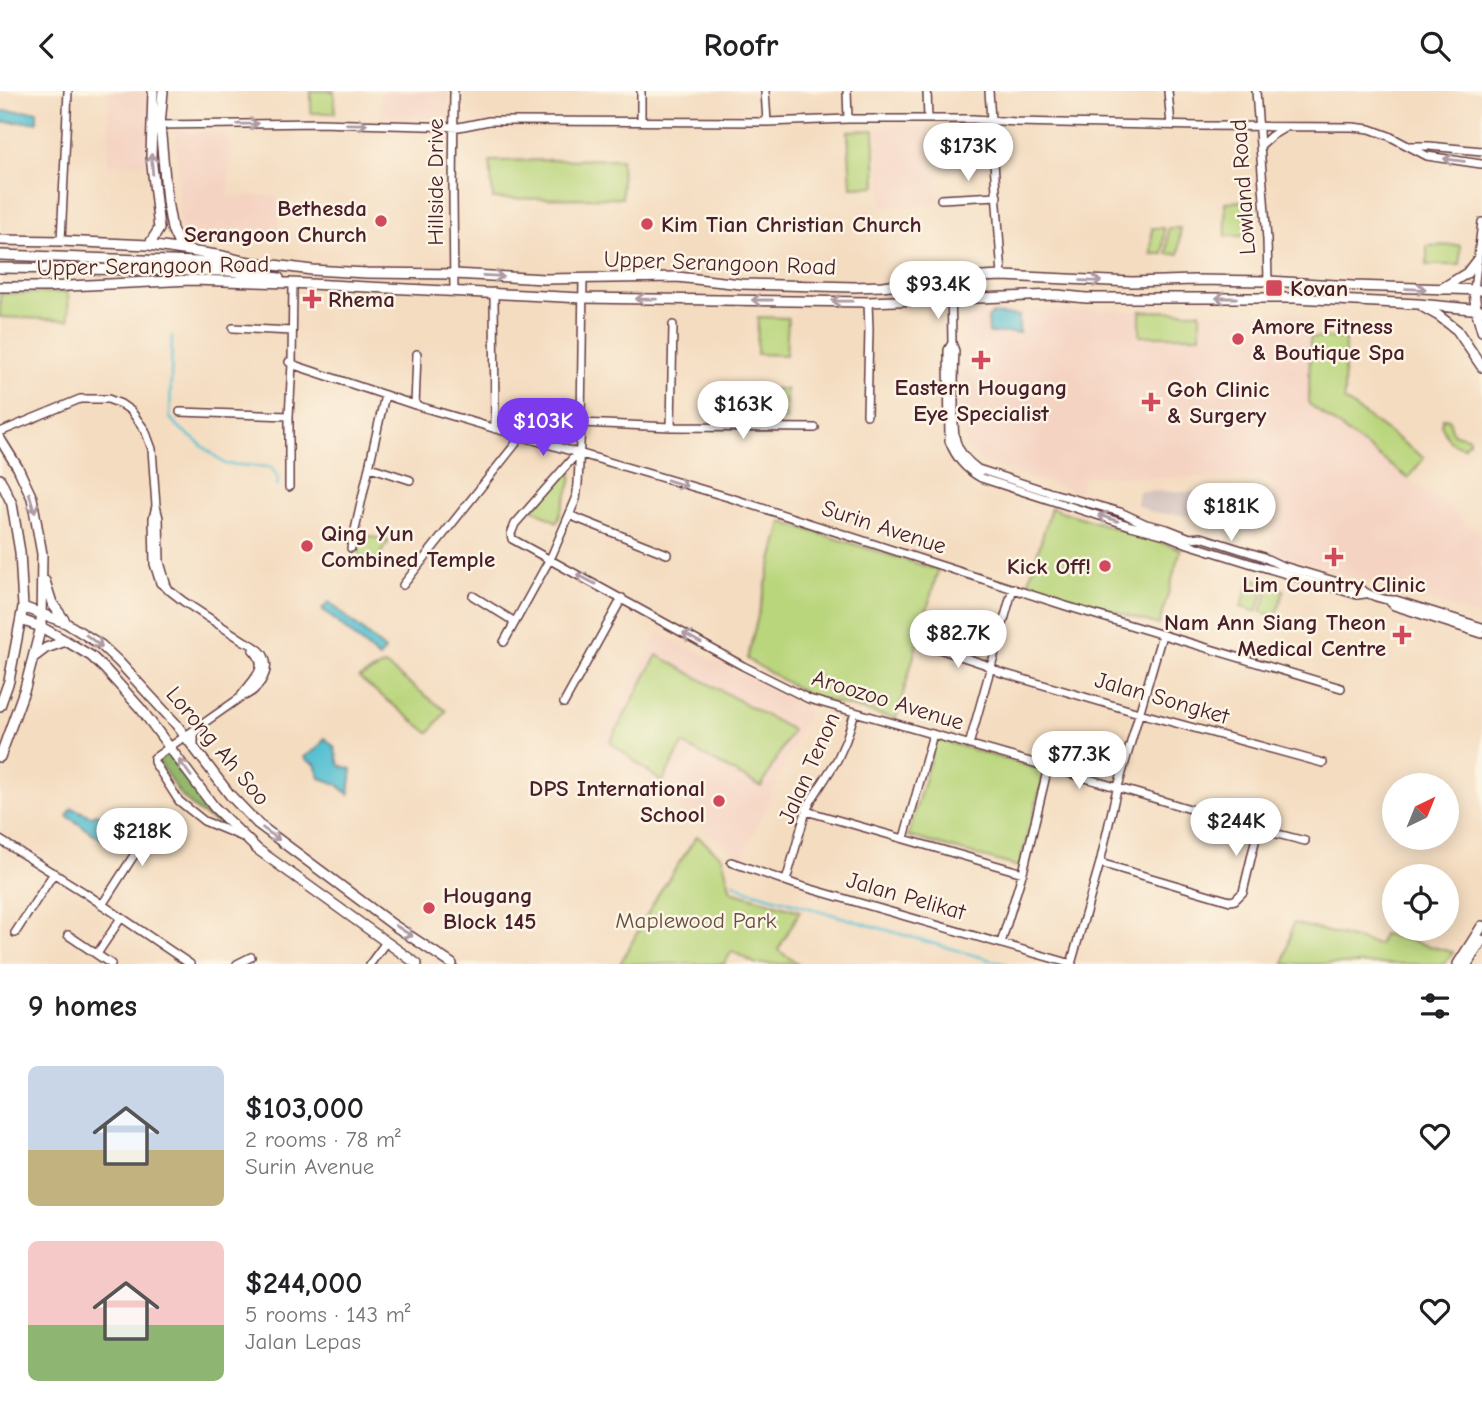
<!DOCTYPE html>
<meta charset="utf-8">
<style>
:root{--surface:#fff;--page:#f6f6f6;--text:#202124;--muted:#757577;--accent:#7c3aed}
body{margin:0;font-family:"Comic Neue",sans-serif;background:var(--page);color:var(--text);height:100vh;display:flex;flex-direction:column;font-size:26px;white-space:nowrap}
*{box-sizing:border-box;margin:0}
p{font-size:23px;color:var(--muted)}
.icon{flex:none;width:38px;height:38px;fill:none;stroke:currentColor;stroke-width:2;stroke-linecap:round;stroke-linejoin:round}
.map{position:relative;height:873px;overflow:hidden}
.details{display:flex;flex-direction:column;background:var(--surface);flex:1}
.details>*{flex:none}
.needle{width:46px;rotate:43deg}
.tools{position:absolute;left:1382px;top:682px;display:grid;gap:14px}
.tools a{display:grid;place-items:center;width:77px;height:77px;border-radius:50%;background:var(--surface);box-shadow:0 4px 18px #0003;font-size:35px}
.price{position:absolute;translate:-50% -60px;padding:0 16px;border-radius:24px;background:#fff;color:#222;font-size:23px;line-height:46px;filter:drop-shadow(0 2px 4px #0008)}
.price::after{content:'';position:absolute;left:50%;top:42px;width:21px;height:16px;margin-left:-10px;background:inherit;clip-path:polygon(0 0,100% 0,50% 100%)}
.price.active{background:var(--accent);color:#fff}
ul{padding:0;list-style:none}
li{display:flex;align-items:center;gap:21px;height:175px;padding:0 28px}
li span{display:grid;place-items:center;flex:none;width:196px;height:140px;border-radius:10px;color:#555}
li>.icon{margin-inline-start:auto}
span .icon{width:84px;height:84px;fill:#fffc;stroke-width:1}
li b{font-size:30px}
h2{display:flex;justify-content:space-between;align-items:center;height:84px;padding:0 28px;font-size:30px}
header{display:flex;justify-content:space-between;align-items:center;height:91px;padding:0 28px;background:var(--surface);font-size:32px;font-weight:700}
.map>svg:first-child{display:block}
.built{fill:#f5d3c2}
.industrial{fill:#d1c0bd}
.green{fill:#bad67d;stroke:#827a54;stroke-width:2}
.forest{fill:#93b76c;stroke:#6e6b4c;stroke-width:2}
.water{fill:#56c0d1;stroke:#50707e;stroke-width:2}
.lines{fill:none;stroke-linecap:round;stroke-linejoin:round}
.stream{stroke:#56c0d1;stroke-width:2.5}
.minor-casing{stroke:#643b41;stroke-width:10}
.major-casing{stroke:#643b41;stroke-width:12}
.minor{stroke:#fff;stroke-width:7}
.major{stroke:#fff;stroke-width:9}
.oneway{stroke:#ae9aa0}
.poi-dot{fill:#d1495b;stroke:#fcf5e5;stroke-width:2.5}
.labels{text-anchor:middle;dominant-baseline:central;stroke-width:5;stroke-linejoin:round;paint-order:stroke}
.street-label{font-size:23px;fill:#4a1f2b;stroke:#fcf5e5}
.poi-label{font-size:23px;font-weight:bold;fill:#4a1f2b;stroke:#fcf5e5;text-anchor:start}
.park-label{font-size:23px;fill:#664d40;stroke:#fcf5e5}
</style>
<header><svg class="icon" aria-label="back" viewBox="0 0 24 24"><path d="M15 5l-7 7 7 7"/></svg>Roofr<svg class="icon" aria-label="search" viewBox="0 0 24 24"><circle cx="10" cy="10" r="6"/><path d="M15 15l6 6"/></svg></header>
<div class="map">
<svg width="1482" height="873" viewBox="0 0 1482 873">
<rect width="100%" height="100%" fill="#fcf5e5"/>
<filter id="ink" filterUnits="userSpaceOnUse"><feTurbulence type="fractalNoise" baseFrequency=".0143" numOctaves="2"/><feDisplacementMap in="SourceGraphic" scale="14" xChannelSelector="R" yChannelSelector="G"/><feConvolveMatrix kernelMatrix="1 2 1 2 8 2 1 2 1" color-interpolation-filters="sRGB"/></filter>
<filter id="wash" filterUnits="userSpaceOnUse"><feTurbulence type="fractalNoise" baseFrequency=".00686" numOctaves="4" result="noise"/><feDisplacementMap in="SourceGraphic" scale="28" xChannelSelector="R" yChannelSelector="G"/><feGaussianBlur stdDeviation="1.57" result="paint"/><feColorMatrix in="noise" values="0 0 0 0 0 0 0 0 0 0 0 0 0 0 0 0 0 1.4 0 .05"/><feComposite in="paint" operator="in"/></filter>
<g filter="url(#wash)">
<rect width="100%" height="100%" fill="#f4dcc0"/>
<path class="built" d="M109,0H152L148,72L108,74Z
M380,0H448V26L380,27Z
M877,35H931L938,113L883,116Z
M176,40L229,42V105L278,104L279,137L232,138L233,158L180,143Z
M1080,219L1140,220V244L1200,245V221L1294,222L1310,230L1309,313L1448,416L1472,438L1482,441V526L1270,461L1274,389L1085,385L1079,401L983,371L969,359L963,343V245L971,244L963,234V226L969,220Z
M659,541L810,618L742,767L597,653Z"/>
<path class="industrial" d="M1139,400L1246,402L1258,414L1261,433L1151,421L1137,414Z"/>
<path class="green" d="M311,0H334L335,22H311Z
M874,39L876,95L851,96L848,40Z
M621,68L622,107L493,108L490,70Z
M1245,110L1247,145H1226L1225,111Z
M1152,137H1164L1163,163H1151Z
M1168,137H1180L1179,163H1167Z
M1460,154V174H1427V155Z
M68,201L69,229L0,226V203Z
M1140,220L1200,221V245H1140Z
M758,226L788,227L786,264L757,263Z
M1310,247H1345L1344,309L1424,367L1408,387L1309,313Z
M773,298H786V329H773Z
M1443,327L1449,328C1454,350 1454,340 1469,347V351L1465,353L1464,356C1446,353 1449,347 1441,333Z
M572,378L571,392L557,431L533,418Z
M1051,417L1181,458L1159,534L1028,493Z
M782,431L938,479L896,628L810,605L747,568Z
M362,443L389,450L373,475L358,462Z
M1251,487L1266,492L1257,521L1241,516Z
M1270,494L1284,499L1276,526L1261,521Z
M657,564L792,639L761,696L683,653L662,691L610,651Z
M385,574L446,620L429,642L359,587Z
M936,648L1045,680L1019,776L908,745Z
M697,745L722,766L731,800L800,820L778,859L798,873H756L732,860L724,873H620L658,804Z
M1293,832L1379,854L1383,843L1453,861L1445,873H1284Z"/>
<path class="forest" d="M168,661L209,718L225,732L222,735L197,720L179,702L159,671L158,668Z"/>
<path class="water" d="M0,20H37V31H0Z
M992,223L1019,225V242H989L988,227Z
M329,511L385,559L379,567L322,518Z
M325,647L334,656L339,673L341,675L352,678L349,704L337,693L320,687L315,673L306,669L304,666L318,657Z
M72,717L91,725L97,723L103,728L110,727L116,730L104,750L67,725Z"/>
<g class="lines">
<path class="stream" d="M172,245L170,327L181,338L225,373L271,376L278,386L277,396
M734,792L747,799L1005,873"/>
</g>
</g>
<g filter="url(#ink)">
<g class="lines">
<g class="minor-casing">
<path id="minor" d="M454,0L453,104L454,200
M641,0V29
M765,0L767,31
M847,0L848,28
M927,0L928,28
M989,0L1002,185
M1168,0L1171,34
M1256,0L1267,149L1268,190
M155,34L319,32L459,36L489,30L767,31L848,28H973L1016,31L1199,35L1352,36L1370,38L1389,45L1427,65L1481,73
M1261,54L1271,45L1286,36
M1410,55H1429L1482,60
M941,108L997,105
M61,150L68,0
M951,188L952,252L955,260C954,277 954,293 954,310C954,340 950,358 978,378L1049,401L1120,421L1146,433L1167,438L1190,447L1201,446L1261,465L1280,474L1358,497C1369,504 1382,510 1396,509L1482,536
M1474,199L1482,131
M494,201L495,338
M233,237L292,240
M952,252L948,259L949,350C956,367 965,378 981,387L1131,435L1166,444L1188,453L1249,472L1357,504L1365,503
M289,271L297,275L415,314L731,407L1066,515L1341,597
M415,314L417,263
M180,321L289,325
M867,324L869,239L868,211
M581,332L671,336L815,337
M671,336L673,234
M0,341L80,308H108L121,313L131,320L145,339L152,358L156,415L159,427L160,471L168,499
M579,363L572,368L515,433L511,443L512,448L743,575L809,608L1048,676L1258,738L1305,750
M370,376L410,389
M289,396V325L292,273L293,193
M156,415L153,427L154,473L160,492L183,510L244,550C251,553 262,558 265,567C271,582 256,602 241,606L154,667V671L179,710L204,730L243,746
M569,424L667,463
M351,457L385,304
M403,494L521,346
M473,505L515,531
M1389,510L1394,515L1482,543
M504,551L552,464L576,408L578,393L581,332L583,188
M936,557L984,573L999,581L1139,622L1323,672
M241,605C251,590 271,577 253,559
M564,612L622,507
M969,654L1013,497
M806,720L1023,782
M904,747L933,643
M0,749L85,802L190,873
M731,771L797,794L1072,873
M1100,772L1230,810L1235,809L1243,801L1258,738
M786,790L806,720L812,708L837,669L846,649L855,621
M102,814L154,733
M15,842L54,782
M68,844L111,873
M1001,852L1024,777L1048,676
M97,863L121,827
M237,873L251,866
M370,873L386,851
M1071,873L1100,772L1115,706L1162,544"/>
</g>
<g class="major-casing">
<path id="major" d="M163,0L160,34L167,110L172,138L181,158
M0,149L61,150L149,154L223,165L243,170L312,179L367,182L454,183L544,188L677,186L741,193L854,196L882,195L940,188L1002,185L1132,191L1194,189L1268,190L1353,195L1482,199
M149,154L159,138L151,65L153,0
M0,164L226,172L238,171
M0,177L229,180L279,187
M0,196H48L191,189L290,192L582,207L868,211L1057,204L1086,207H1294L1418,213L1482,219
M1441,198L1467,182L1477,169
M1474,199L1476,218L1482,240
M1423,216L1439,225L1457,239L1482,276
M0,348L18,377L32,407L42,463L41,536L25,597L0,666
M0,388L12,413L20,461L23,516L9,590L0,615
M45,490L52,512L65,530
M23,516L66,532L101,554L119,571L176,633L230,704L258,733L392,833L452,873
M21,529L41,536L66,550L91,565L105,578L141,618L214,716L257,758L417,873
M34,566L46,557L66,550
M193,655V643L198,637
M1458,873L1482,835
M1467,873L1482,849"/>
</g>
<use href="#minor" class="minor"/>
<use href="#major" class="major"/>
</g>
<defs><path id="oneway-shaft" d="M-6 0H5M1.5-3L5.5 0L1.5 3" fill="none" stroke-width="1.6" stroke-linecap="round" stroke-linejoin="round" transform="scale(1.75)"/></defs>
<g class="oneway">
<use href="#oneway-shaft" transform="translate(248 33) rotate(-1)"/>
<use href="#oneway-shaft" transform="translate(357 33) rotate(1)"/>
<use href="#oneway-shaft" transform="translate(1454 69) rotate(-172)"/>
<use href="#oneway-shaft" transform="translate(152 73) rotate(-94)"/>
<use href="#oneway-shaft" transform="translate(493 185) rotate(3)"/>
<use href="#oneway-shaft" transform="translate(1091 190) rotate(2)"/>
<use href="#oneway-shaft" transform="translate(1416 198) rotate(2)"/>
<use href="#oneway-shaft" transform="translate(1226 207) rotate(180)"/>
<use href="#oneway-shaft" transform="translate(646 208) rotate(-179)"/>
<use href="#oneway-shaft" transform="translate(762 209) rotate(-180)"/>
<use href="#oneway-shaft" transform="translate(842 210) rotate(-179)"/>
<use href="#oneway-shaft" transform="translate(677 392) rotate(17)"/>
<use href="#oneway-shaft" transform="translate(32 412) rotate(74)"/>
<use href="#oneway-shaft" transform="translate(1108 427) rotate(-161)"/>
<use href="#oneway-shaft" transform="translate(586 488) rotate(-152)"/>
<use href="#oneway-shaft" transform="translate(692 547) rotate(-151)"/>
<use href="#oneway-shaft" transform="translate(94 550) rotate(37)"/>
<use href="#oneway-shaft" transform="translate(185 677) rotate(-126)"/>
<use href="#oneway-shaft" transform="translate(271 743) rotate(36)"/>
<use href="#oneway-shaft" transform="translate(404 840) rotate(33)"/>
</g>
</g>
<g class="poi-dot">
<circle cx="381" cy="130" r="7"/>
<circle cx="647" cy="133" r="7"/>
<rect x="1265" y="188" width="18" height="18" rx="3.5"/>
<path d="M308.5 197.5h7v7h7v7h-7v7h-7v-7h-7v-7h7z"/>
<circle cx="1238" cy="248" r="7"/>
<path d="M977.5 258.5h7v7h7v7h-7v7h-7v-7h-7v-7h7z"/>
<path d="M1147.5 300.5h7v7h7v7h-7v7h-7v-7h-7v-7h7z"/>
<circle cx="307" cy="455" r="7"/>
<path d="M1330.5 455.5h7v7h7v7h-7v7h-7v-7h-7v-7h7z"/>
<circle cx="1105" cy="475" r="7"/>
<path d="M1398.5 533.5h7v7h7v7h-7v7h-7v-7h-7v-7h7z"/>
<circle cx="719" cy="710" r="7"/>
<circle cx="429" cy="817" r="7"/>
</g>
<g class="labels">
<g class="street-label">
<text transform="translate(435 91) rotate(-90)">Hillside Drive</text>
<text transform="translate(1243 96) rotate(-94)">Lowland Road</text>
<text transform="translate(720 172) rotate(2)">Upper Serangoon Road</text>
<text transform="translate(153 175) rotate(-1)">Upper Serangoon Road</text>
<text transform="translate(884 436) rotate(18)">Surin Avenue</text>
<text transform="translate(1162 607) rotate(16)">Jalan Songket</text>
<text transform="translate(888 609) rotate(17)">Aroozoo Avenue</text>
<text transform="translate(218 655) rotate(50)">Lorong Ah Soo</text>
<text transform="translate(809 677) rotate(-66)">Jalan Tenon</text>
<text transform="translate(906 805) rotate(16)">Jalan Pelikat</text>
</g>
<g class="poi-label">
<text x="367" y="117" text-anchor="end">Bethesda<tspan x="367" dy="26">Serangoon Church</tspan></text>
<text x="661" y="133">Kim Tian Christian Church</text>
<text x="1290" y="197">Kovan</text>
<text x="328" y="208">Rhema</text>
<text x="1252" y="235">Amore Fitness<tspan x="1252" dy="26">&amp; Boutique Spa</tspan></text>
<text x="981" y="296" text-anchor="middle">Eastern Hougang<tspan x="981" dy="26">Eye Specialist</tspan></text>
<text x="1167" y="298">Goh Clinic<tspan x="1167" dy="26">&amp; Surgery</tspan></text>
<text x="321" y="442">Qing Yun<tspan x="321" dy="26">Combined Temple</tspan></text>
<text x="1091" y="475" text-anchor="end">Kick Off!</text>
<text x="1334" y="493" text-anchor="middle">Lim Country Clinic</text>
<text x="1386" y="531" text-anchor="end">Nam Ann Siang Theon<tspan x="1386" dy="26">Medical Centre</tspan></text>
<text x="705" y="697" text-anchor="end">DPS International<tspan x="705" dy="26">School</tspan></text>
<text x="443" y="804">Hougang<tspan x="443" dy="26">Block 145</tspan></text>
</g>
<g class="park-label">
<text x="696" y="829">Maplewood Park</text>
</g>
</g>
</svg>
<div class="tools">
<a><svg class="needle" viewBox="-14 -14 28 28"><path d="M0-13l5 13h-10z" fill="#e53935"/><path d="M0 13l5-13h-10z" fill="#757577"/></svg></a>
<a><svg class="icon" aria-label="locate" viewBox="0 0 24 24"><circle cx="12" cy="12" r="6"/><path d="M12 2v4M12 18v4M2 12h4M18 12h4"/></svg></a>
</div>
<b class="price" style="left:968px;top:92px">$173K</b>
<b class="price" style="left:938px;top:230px">$93.4K</b>
<b class="price" style="left:743px;top:350px">$163K</b>
<b class="price active" style="left:543px;top:367px">$103K</b>
<b class="price" style="left:1231px;top:452px">$181K</b>
<b class="price" style="left:958px;top:579px">$82.7K</b>
<b class="price" style="left:1079px;top:700px">$77.3K</b>
<b class="price" style="left:1236px;top:767px">$244K</b>
<b class="price" style="left:142px;top:777px">$218K</b>
</div>
<section class="details">
<h2>9 homes<svg class="icon" aria-label="filters" viewBox="0 0 24 24"><path d="M4 7h16M4 17h16"/><circle cx="9" cy="7" r="2"/><circle cx="15" cy="17" r="2"/></svg></h2>
<ul>
<li><span style="background:linear-gradient(#c9d6e8 60%,#c2b280 0)"><svg class="icon" aria-label="home" viewBox="0 0 24 24"><path d="M3 11l9-7 9 7M6 9v11h12V9"/></svg></span><div><b>$103,000</b><p>2 rooms · 78 m²</p><p>Surin Avenue</p></div><svg class="icon" aria-label="heart" viewBox="0 0 24 24"><path d="M12 20l-8-8c-3-5 5-10 8-4 3-6 11-1 8 4z"/></svg></li>
<li><span style="background:linear-gradient(#f6c9c9 60%,#8fb573 0)"><svg class="icon" aria-label="home" viewBox="0 0 24 24"><path d="M3 11l9-7 9 7M6 9v11h12V9"/></svg></span><div><b>$244,000</b><p>5 rooms · 143 m²</p><p>Jalan Lepas</p></div><svg class="icon" aria-label="heart" viewBox="0 0 24 24"><path d="M12 20l-8-8c-3-5 5-10 8-4 3-6 11-1 8 4z"/></svg></li>
</ul>
</section>
